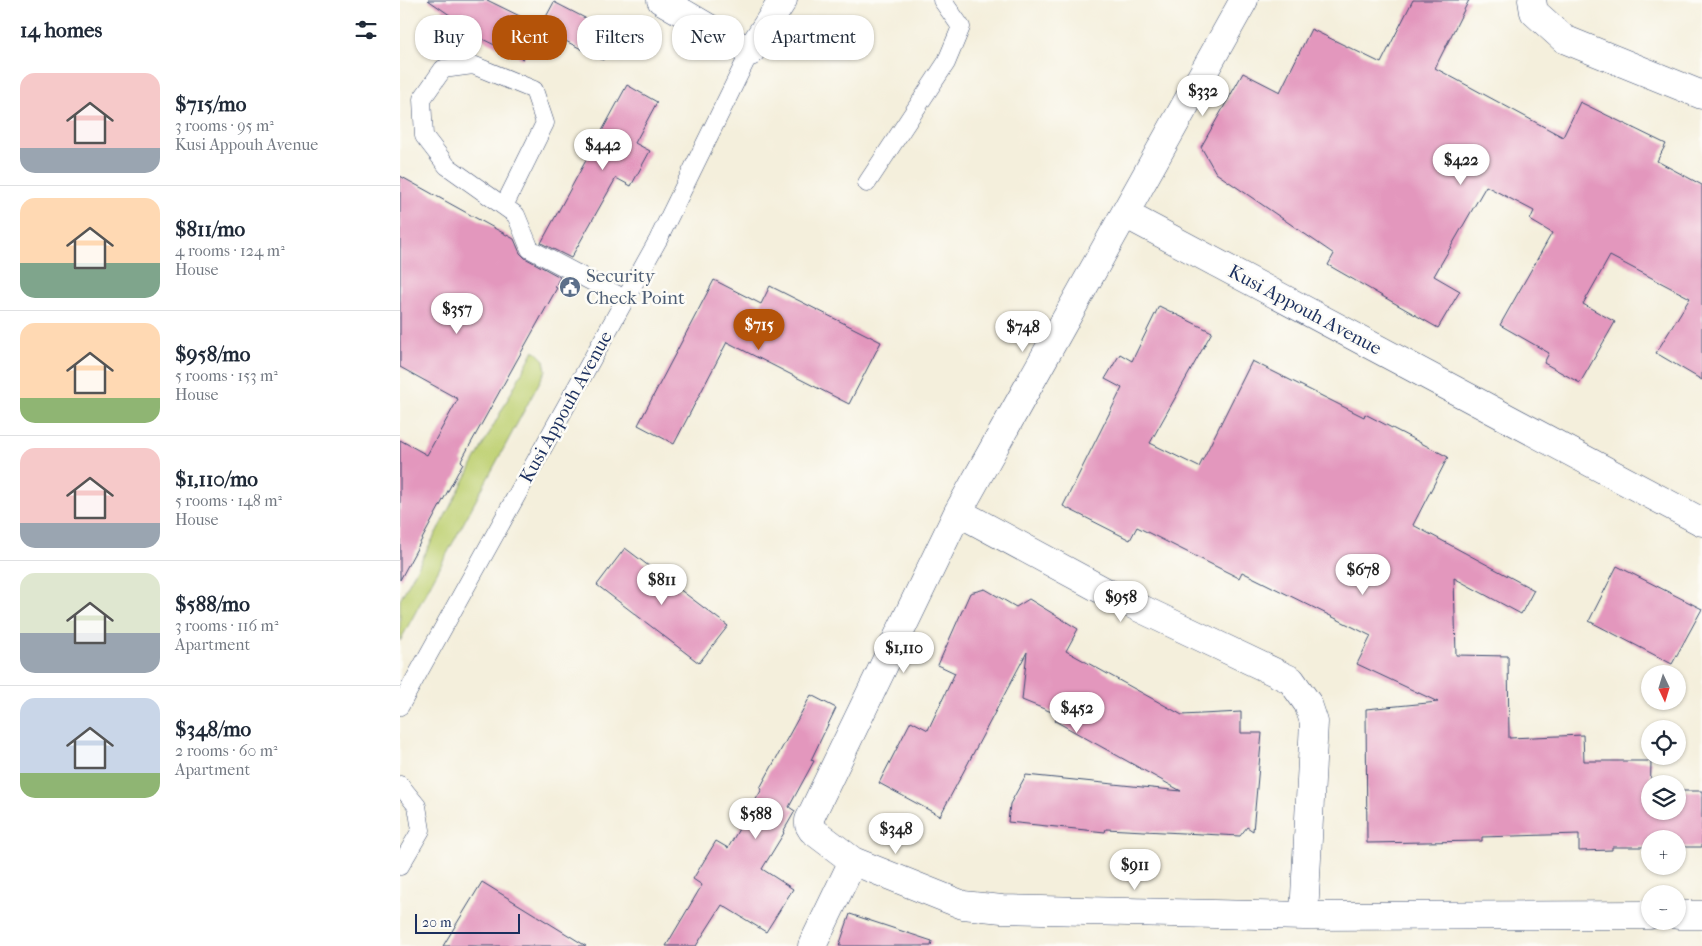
<!DOCTYPE html>
<meta charset="utf-8">
<style>
:root{--surface:#fff;--page:#f6f6f7;--text:#1f2937;--muted:#747a83;--line:#e0e1e3;--accent:#b45309}
body{margin:0;font-family:"IM FELL French Canon",serif;background:var(--page);color:var(--text);height:100vh;display:flex;flex-direction:column;font-size:19px;white-space:nowrap}
*{box-sizing:border-box;margin:0}
p{font-size:16px;color:var(--muted)}
.icon{flex:none;width:28px;height:28px;fill:none;stroke:currentColor;stroke-width:2;stroke-linecap:round;stroke-linejoin:round}
.map{position:relative;flex:1;overflow:hidden}
.details{display:flex;flex-direction:column;background:var(--surface);width:400px}
.details>*{flex:none}
.banner{position:absolute;left:15px;top:15px;width:475px;height:45px;display:flex;gap:10px}
.needle{width:32px;rotate:176deg}
.buttons{position:absolute;left:1241px;top:665px;display:grid;gap:10px}
.buttons a{display:grid;place-items:center;width:45px;height:45px;border-radius:50%;background:var(--surface);box-shadow:0 1px 4px #0004;font-size:25px}
.scale{position:absolute;left:15px;bottom:12px;width:105px;box-sizing:border-box;padding-left:5px;border:2px solid #1b2f5e;border-top:0;font-size:14px;line-height:18px;white-space:nowrap;color:#1b2f5e;-webkit-text-stroke:4px #fdfcf7;paint-order:stroke}
.price{position:absolute;translate:-50% -42px;padding:0 11px;border-radius:18px;background:#fff;color:#222;font-size:16px;line-height:32px;filter:drop-shadow(0 1px 2px #0008)}
.price::after{content:'';position:absolute;left:50%;top:30px;width:15px;height:11px;margin-left:-8px;background:inherit;clip-path:polygon(0 0,100% 0,50% 100%)}
.price.active{background:var(--accent);color:#fff}
ul{padding:0;list-style:none}
li{display:flex;align-items:center;gap:15px;height:125px;padding:0 20px}
li+li{border-top:1px solid var(--line)}
li span{display:grid;place-items:center;flex:none;width:140px;height:100px;border-radius:15px;color:#555}
li>.icon{margin-inline-start:auto}
span .icon{width:60px;height:60px;fill:#fffc;stroke-width:1}
li b{font-size:21px}
h2{display:flex;justify-content:space-between;align-items:center;height:60px;padding:0 20px;font-size:21px}
.pill{padding:0 18px;border-radius:20px;background:var(--surface);box-shadow:0 1px 4px #0004;font-size:18px;line-height:45px}
.pill.active{background:var(--accent);color:#fff}
main{display:flex;flex:1;min-height:0}
.map>svg:first-child{display:block}
.green{fill:#c0d174;stroke:#6e8069}
.building{fill:#e397bd}
.lines{fill:none;stroke-linecap:round;stroke-linejoin:round}
.service-casing{stroke:#3c4c71;stroke-width:19}
.minor-casing{stroke:#3c4c71;stroke-width:29}
.service{stroke:#fff;stroke-width:18}
.minor{stroke:#fff;stroke-width:28}
.labels{text-anchor:middle;dominant-baseline:central;stroke-width:5;stroke-linejoin:round;paint-order:stroke}
.service-label{font-size:19px;fill:#4e5e75;stroke:#fdfcf7;text-anchor:start}
.street-label{font-size:19px;fill:#1b2f5e;stroke:#fdfcf7}
</style>
<main>
<section class="details">
<h2>14 homes<svg class="icon" aria-label="filters" viewBox="0 0 24 24"><path d="M4 7h16M4 17h16"/><circle cx="9" cy="7" r="2"/><circle cx="15" cy="17" r="2"/></svg></h2>
<ul>
<li><span style="background:linear-gradient(#f6c9c9 75%,#9aa5b1 0)"><svg class="icon" aria-label="home" viewBox="0 0 24 24"><path d="M3 11l9-7 9 7M6 9v11h12V9"/></svg></span><div><b>$715/mo</b><p>3 rooms · 95 m²</p><p>Kusi Appouh Avenue</p></div></li>
<li><span style="background:linear-gradient(#ffd9b3 65%,#7fa58c 0)"><svg class="icon" aria-label="home" viewBox="0 0 24 24"><path d="M3 11l9-7 9 7M6 9v11h12V9"/></svg></span><div><b>$811/mo</b><p>4 rooms · 124 m²</p><p>House</p></div></li>
<li><span style="background:linear-gradient(#ffd9b3 75%,#8fb573 0)"><svg class="icon" aria-label="home" viewBox="0 0 24 24"><path d="M3 11l9-7 9 7M6 9v11h12V9"/></svg></span><div><b>$958/mo</b><p>5 rooms · 153 m²</p><p>House</p></div></li>
<li><span style="background:linear-gradient(#f6c9c9 75%,#9aa5b1 0)"><svg class="icon" aria-label="home" viewBox="0 0 24 24"><path d="M3 11l9-7 9 7M6 9v11h12V9"/></svg></span><div><b>$1,110/mo</b><p>5 rooms · 148 m²</p><p>House</p></div></li>
<li><span style="background:linear-gradient(#dfe7d0 60%,#9aa5b1 0)"><svg class="icon" aria-label="home" viewBox="0 0 24 24"><path d="M3 11l9-7 9 7M6 9v11h12V9"/></svg></span><div><b>$588/mo</b><p>3 rooms · 116 m²</p><p>Apartment</p></div></li>
<li><span style="background:linear-gradient(#c9d6e8 75%,#8fb573 0)"><svg class="icon" aria-label="home" viewBox="0 0 24 24"><path d="M3 11l9-7 9 7M6 9v11h12V9"/></svg></span><div><b>$348/mo</b><p>2 rooms · 60 m²</p><p>Apartment</p></div></li>
</ul>
</section>
<div class="map">
<svg width="1302" height="946" viewBox="0 0 1302 946">
<rect width="100%" height="100%" fill="#fdfcf7"/>
<filter id="ink" filterUnits="userSpaceOnUse"><feTurbulence type="fractalNoise" baseFrequency=".02" numOctaves="2"/><feDisplacementMap in="SourceGraphic" scale="10" xChannelSelector="R" yChannelSelector="G"/><feConvolveMatrix kernelMatrix="1 2 1 2 8 2 1 2 1" color-interpolation-filters="sRGB"/></filter>
<filter id="wash" filterUnits="userSpaceOnUse"><feTurbulence type="fractalNoise" baseFrequency=".0096" numOctaves="4" result="noise"/><feDisplacementMap in="SourceGraphic" scale="20" xChannelSelector="R" yChannelSelector="G"/><feGaussianBlur stdDeviation="1.12" result="paint"/><feColorMatrix in="noise" values="0 0 0 0 0 0 0 0 0 0 0 0 0 0 0 0 0 1.4 0 .05"/><feComposite in="paint" operator="in"/></filter>
<g filter="url(#wash)">
<rect width="100%" height="100%" fill="#f4efdc"/>
<path class="green" d="M134,350L144,360L146,370L0,641V600Z"/>
<g id="blocks">
<path class="building" d="M28,0H87L140,26L123,59L54,25L57,20Z
M1013,0H1069L1035,68L1163,137L1180,102L1266,144L1257,161L1302,185V380L1256,353L1290,298L1210,256L1183,304L1215,322L1180,383L1144,363L1149,353L1100,325L1152,233L1130,220L1134,211L1086,186L1034,276L1060,291L1038,328L928,265L934,254L816,173L801,147L843,73L880,92L911,29L981,63Z
M154,2L216,34L203,60L140,28Z
M227,85L257,102L235,143L250,151L231,186L216,178L171,258L141,243Z
M0,176L114,239L120,253L125,258L160,277L155,287L157,288L61,461L63,463L0,580V440L27,455L58,399L0,367Z
M314,280L361,304L370,286L481,342L449,404L327,342L274,444L238,425Z
M759,306L812,332L750,443L799,467L852,361L964,417L965,414L1048,457L1013,525L1134,590L1121,614L1054,578L1056,655L1108,656L1109,738L1183,735L1184,761H1251L1250,811H1278V791H1302V847H1278V839H1250V847H1212V850L1179,851V834L1082,837V841L967,843L966,709L1038,702L957,664L971,636L842,572L839,578L737,527L730,540L663,506L722,388L705,379L720,354L732,361Z
M225,548L328,626L299,663L197,585Z
M1217,566L1302,609L1272,664L1189,621Z
M585,589L616,607L629,599L678,629L666,651L782,715L841,712V733H862L853,831L847,827L840,836L706,829L705,832L608,822L610,804L626,775L781,791L655,721L659,715L622,700L627,652L540,816L479,783L511,721L528,730L555,673L538,665L570,593Z
M411,695L436,708L411,760L414,761L389,807L395,811L383,832L384,833L362,869L393,889L366,932L322,905L296,946H266L302,885L293,879L316,841L328,848L362,789L360,788Z
M82,882L186,946H43Z
M450,914L532,941L531,946H439Z"/>
</g>
</g>
<g filter="url(#ink)">
<use href="#blocks" fill-opacity="0" stroke="#3c4c71" stroke-width="1"/>
<g class="lines">
<g class="service-casing">
<path id="service" d="M467,183L546,63L561,27L542,0
M104,206L145,123L134,90L73,65L43,69L22,99L24,136L47,166L116,215L130,249L225,299
M0,706L258,240L350,52
M0,785L17,806L21,830L0,866"/>
</g>
<g class="minor-casing">
<path id="minor" d="M261,0L350,52L383,0
M844,0L558,512L409,820V825L412,830L453,861L563,905L602,909L904,916L1250,915
M1132,0L1134,12L1164,39L1302,95
M725,214L1302,522
M558,512L706,592L891,680L908,704L914,722L904,916
M1278,915H1302
M412,946L453,861"/>
</g>
<use href="#service" class="service"/>
<use href="#minor" class="minor"/>
</g>
</g>
<defs>
<g id="civic-disc" transform="scale(1.125)"><circle r="9.5" fill="#5c6f8a" stroke="#fdfcf7"/><path d="M-.6-6.5H3V-4.5H.6V-3L4-1V1h2V6H-6V1h2V-1L-.6-3ZM-1.2 2.5V6h2.4V2.5Z" fill="#fff"/></g>
</defs>
<g fill-rule="evenodd">
<use href="#civic-disc" x="170" y="287"/>
</g>
<g class="labels">
<g class="service-label">
<text x="186" y="276">Security<tspan x="186" dy="22">Check Point</tspan></text>
</g>
<g class="street-label">
<text transform="translate(905 310) rotate(28)">Kusi Appouh Avenue</text>
<text transform="translate(166 407) rotate(-61)">Kusi Appouh Avenue</text>
</g>
</g>
</svg>
<div class="buttons">
<a><svg class="needle" viewBox="-14 -14 28 28"><path d="M0-13l5 13h-10z" fill="#e53935"/><path d="M0 13l5-13h-10z" fill="#747a83"/></svg></a>
<a><svg class="icon" aria-label="locate" viewBox="0 0 24 24"><circle cx="12" cy="12" r="6"/><path d="M12 2v4M12 18v4M2 12h4M18 12h4"/></svg></a>
<a><svg class="icon" aria-label="layers" viewBox="0 0 24 24"><path d="M12 4l9 5-9 5-9-5zM3 14l9 5 9-5"/></svg></a>
<a>+</a>
<a>−</a>
</div>
<div class="scale">20 m</div>
<b class="price" style="left:803px;top:117px">$332</b>
<b class="price" style="left:203px;top:171px">$442</b>
<b class="price" style="left:1061px;top:186px">$422</b>
<b class="price" style="left:57px;top:335px">$357</b>
<b class="price active" style="left:359px;top:351px">$715</b>
<b class="price" style="left:623px;top:353px">$748</b>
<b class="price" style="left:963px;top:596px">$678</b>
<b class="price" style="left:262px;top:606px">$811</b>
<b class="price" style="left:721px;top:623px">$958</b>
<b class="price" style="left:504px;top:674px">$1,110</b>
<b class="price" style="left:677px;top:734px">$452</b>
<b class="price" style="left:356px;top:840px">$588</b>
<b class="price" style="left:496px;top:855px">$348</b>
<b class="price" style="left:735px;top:891px">$911</b>
<div class="banner">
<a class="pill">Buy</a>
<a class="pill active">Rent</a>
<a class="pill">Filters</a>
<a class="pill">New</a>
<a class="pill">Apartment</a>
</div>
</div>
</main>
